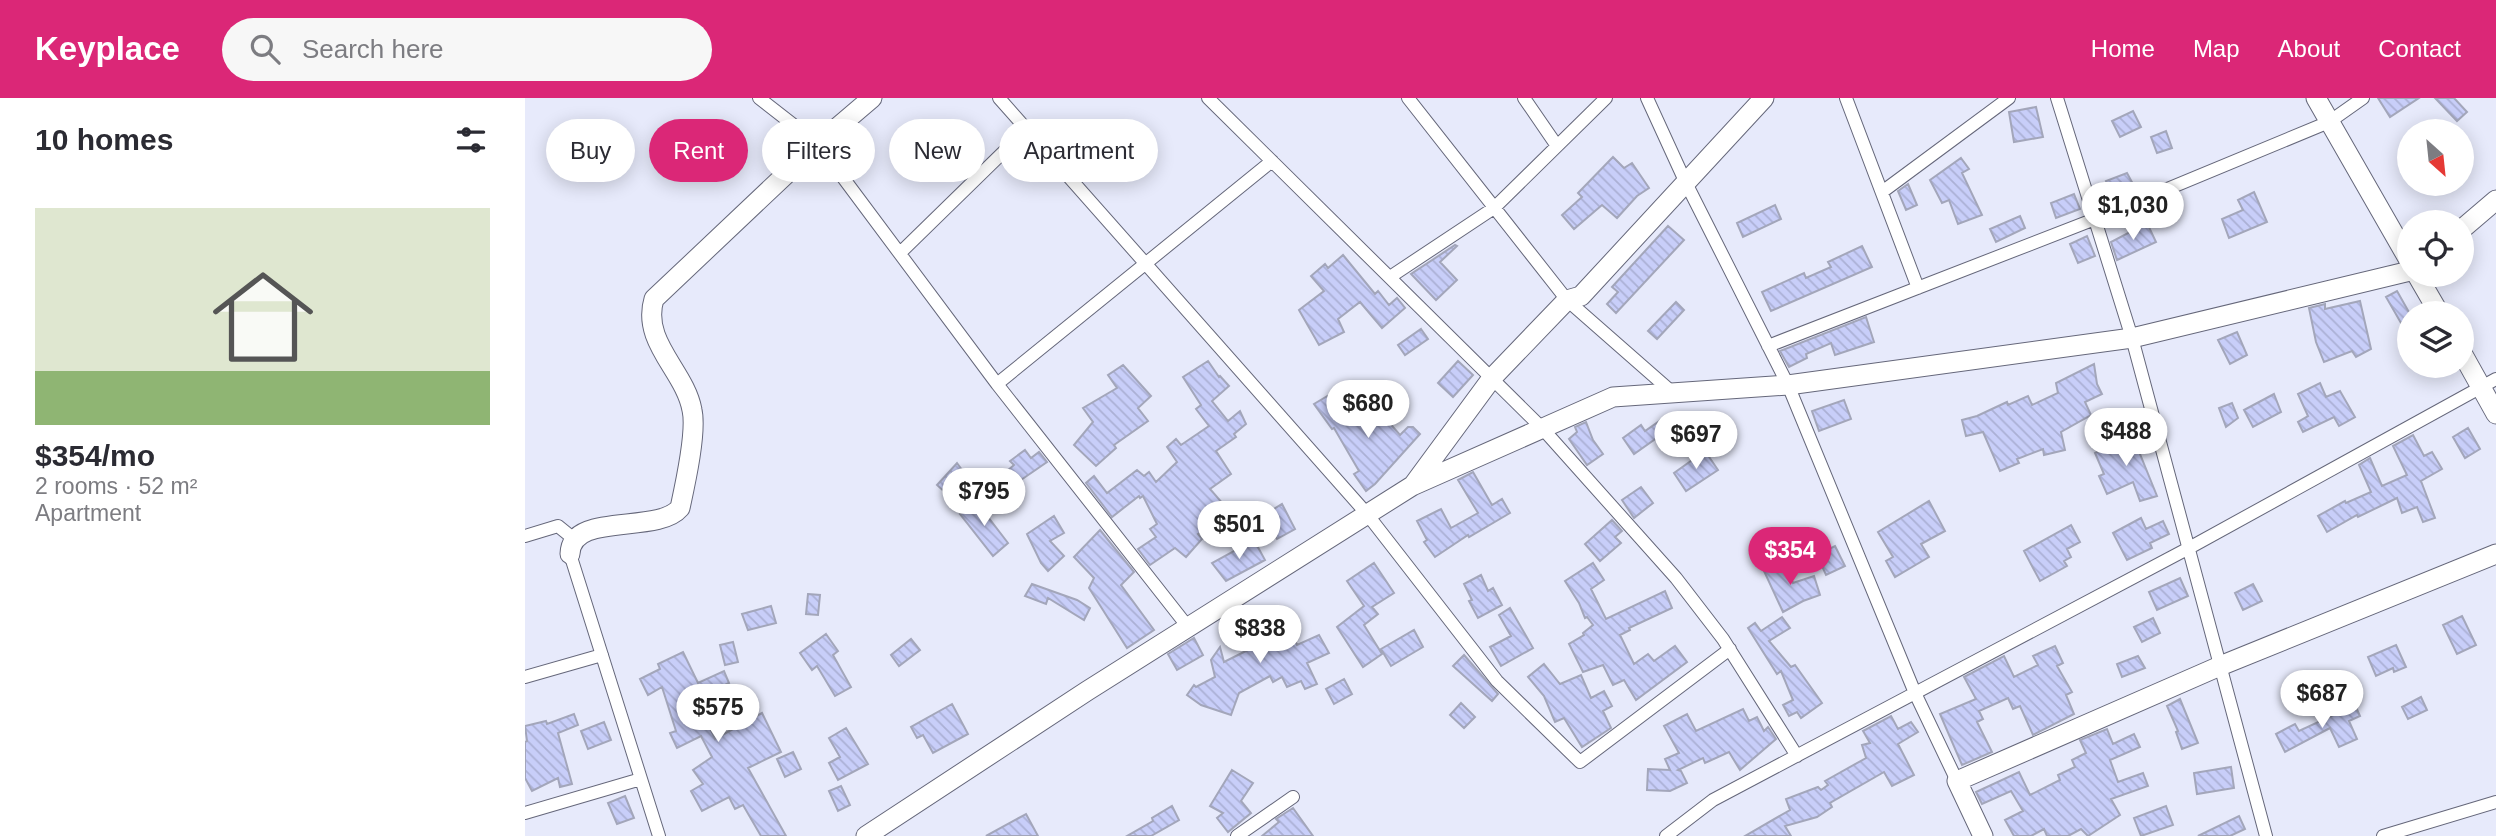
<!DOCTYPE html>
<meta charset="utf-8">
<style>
:root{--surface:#fff;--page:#f7f7f7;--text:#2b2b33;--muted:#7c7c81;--line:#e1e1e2;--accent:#db2777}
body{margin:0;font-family:Arial,sans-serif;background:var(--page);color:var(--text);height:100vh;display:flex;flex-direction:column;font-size:26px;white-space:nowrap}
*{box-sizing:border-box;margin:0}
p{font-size:23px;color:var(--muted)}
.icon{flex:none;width:38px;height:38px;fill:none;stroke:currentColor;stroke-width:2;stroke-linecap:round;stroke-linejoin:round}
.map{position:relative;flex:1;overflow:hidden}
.details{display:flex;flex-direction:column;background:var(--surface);width:525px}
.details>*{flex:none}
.top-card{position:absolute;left:21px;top:21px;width:665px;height:63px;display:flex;gap:14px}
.needle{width:46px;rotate:153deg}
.controls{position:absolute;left:1872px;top:21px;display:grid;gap:14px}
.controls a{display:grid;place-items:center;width:77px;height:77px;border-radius:50%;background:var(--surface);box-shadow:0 4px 18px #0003;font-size:35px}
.price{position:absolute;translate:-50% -60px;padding:0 16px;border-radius:24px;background:#fff;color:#222;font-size:23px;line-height:46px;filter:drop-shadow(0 2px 4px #0008)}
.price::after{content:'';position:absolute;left:50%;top:42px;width:21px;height:16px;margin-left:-10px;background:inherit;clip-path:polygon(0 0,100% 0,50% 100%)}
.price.on{background:var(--accent);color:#fff}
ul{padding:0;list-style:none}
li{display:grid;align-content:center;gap:14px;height:371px;padding:0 35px}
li+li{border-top:2px solid var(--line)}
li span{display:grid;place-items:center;height:217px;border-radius:0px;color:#555}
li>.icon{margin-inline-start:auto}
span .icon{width:126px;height:126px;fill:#fffc;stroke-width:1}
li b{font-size:30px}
h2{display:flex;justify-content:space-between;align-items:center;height:84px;padding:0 35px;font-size:30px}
.chip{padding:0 24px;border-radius:32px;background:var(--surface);box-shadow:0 4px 18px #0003;font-size:24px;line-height:63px}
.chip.on{background:var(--accent);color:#fff}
header{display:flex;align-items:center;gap:42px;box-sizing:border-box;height:98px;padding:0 35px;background:var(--accent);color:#fff}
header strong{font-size:33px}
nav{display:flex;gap:38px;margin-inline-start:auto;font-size:24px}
.search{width:490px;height:63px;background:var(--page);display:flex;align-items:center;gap:18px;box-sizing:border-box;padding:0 24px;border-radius:38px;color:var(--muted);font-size:26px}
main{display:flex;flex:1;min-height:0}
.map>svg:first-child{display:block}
.building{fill:url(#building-back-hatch);stroke:#a3a6ba;stroke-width:2}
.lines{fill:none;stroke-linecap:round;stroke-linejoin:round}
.street-casing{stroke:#65677a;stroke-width:14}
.secondary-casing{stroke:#65677a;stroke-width:21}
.street{stroke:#fff;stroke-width:12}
.secondary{stroke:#fff;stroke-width:19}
</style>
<header>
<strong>Keyplace</strong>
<div class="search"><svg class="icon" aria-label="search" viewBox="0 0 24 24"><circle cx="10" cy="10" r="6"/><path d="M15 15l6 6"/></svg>Search here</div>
<nav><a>Home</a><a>Map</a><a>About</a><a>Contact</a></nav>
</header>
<main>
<section class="details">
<h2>10 homes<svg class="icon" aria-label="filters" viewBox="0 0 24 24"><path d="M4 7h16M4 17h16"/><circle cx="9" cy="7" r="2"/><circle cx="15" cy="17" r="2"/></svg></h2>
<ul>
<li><span style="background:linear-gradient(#dfe7d0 75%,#8fb573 0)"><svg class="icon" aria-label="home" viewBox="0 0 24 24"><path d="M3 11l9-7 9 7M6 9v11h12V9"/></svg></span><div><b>$354/mo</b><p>2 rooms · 52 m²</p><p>Apartment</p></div></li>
</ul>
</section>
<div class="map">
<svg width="1971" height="738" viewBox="0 0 1971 738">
<defs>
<pattern id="building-back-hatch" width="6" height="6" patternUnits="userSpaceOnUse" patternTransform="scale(1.75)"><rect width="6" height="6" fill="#c8cef9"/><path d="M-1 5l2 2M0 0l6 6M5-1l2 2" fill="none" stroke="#abb0d5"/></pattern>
</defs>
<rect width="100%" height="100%" fill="#e7eafb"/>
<path class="building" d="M1853,0H1894L1865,19Z
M1910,0H1929L1942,14L1932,23Z
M1511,9L1518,39L1489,44L1484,14Z
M1608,13L1616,29L1595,39L1587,23Z
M1641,33L1647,50L1632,55L1626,39Z
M1088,59L1099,70L1107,65L1124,90L1112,98L1092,120L1077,107L1049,131L1037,117L1057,99L1053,95Z
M1436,60L1444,71L1437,75L1457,117L1433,126L1424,102L1417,105L1405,82Z
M1602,75L1608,86L1587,96L1581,83Z
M1383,86L1392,107L1381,112L1373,93Z
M1729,94L1742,124L1704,140L1697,121L1718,112L1713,102Z
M1549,96L1555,111L1531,120L1526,105Z
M1250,107L1256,121L1218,139L1212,125Z
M1495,118L1500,130L1471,144L1465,131Z
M1622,125L1631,144L1592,162L1586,144Z
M1143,128L1159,142L1091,215L1082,206L1093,194L1087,189Z
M1562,138L1570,158L1553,165L1545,146Z
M930,147L932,148L915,164L932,182L911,202L886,176Z
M1337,148L1347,169L1246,213L1237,194L1279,175L1281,180L1306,169L1303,164Z
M818,157L850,196L853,193L864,207L872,200L880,210L857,230L835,204L813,221L819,234L794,247L774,212L799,193L786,178L800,166L803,170Z
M1872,193L1885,216V221L1876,225L1861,199Z
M1835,203L1846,251L1831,259L1827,253L1799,264L1791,244L1784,210L1800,206V211Z
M1151,204L1159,212L1132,241L1123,233Z
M1341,219L1349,244L1310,257L1306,245L1281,256L1282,260L1264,269L1255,253Z
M896,231L903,241L880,257L873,247Z
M1712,234L1722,257L1705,266L1693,242Z
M683,263L694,279L695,278L704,288L687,303L703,323L715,313L721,326L709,336L711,339L691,353L706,376L685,391L705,414L692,425L673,436L677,441L661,459L650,450L625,467L613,451L631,439L625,431L632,426L618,398L615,400L614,398L587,419L561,385L569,378L582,395L612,372L619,378L624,374L631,384L652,364L642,349L651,341L656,347L684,328L671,311L676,307L658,279Z
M933,263L948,277L928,299L913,285Z
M1569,266L1572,286L1577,296L1560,304L1566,317L1536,334L1540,352L1519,357L1518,351L1492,361L1494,365L1475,373L1458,334L1441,338L1437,322L1452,318L1482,304L1483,307L1503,298L1507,307L1533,295L1531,285Z
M598,267L626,298L613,310L623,323L589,347L591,350L571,368L549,347L568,324L558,310L592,290L583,277Z
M1795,285L1801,299L1815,293L1830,319L1814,328L1809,319L1778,334L1773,324L1783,318L1773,296Z
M1749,296L1756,314L1728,329L1719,312Z
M804,297L825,325L847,305L875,337L883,329H888L895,336L850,386L841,393L829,376L834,373L809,330L807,331L789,306Z
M1319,302L1326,321L1294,333L1287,313Z
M1707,305L1713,320L1701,329L1694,310Z
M1136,322L1143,332L1109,356L1098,340L1116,327L1120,333Z
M1061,324L1068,342L1078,356L1062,367L1044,341L1052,334L1050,329Z
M1943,330L1955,351L1940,360L1928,339Z
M1613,335L1619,349L1613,351L1632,398L1615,403L1608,384L1582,396L1574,378L1579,376L1570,355Z
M1888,337L1899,358L1907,354L1917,371L1896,383L1910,420L1898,424L1892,409L1877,415L1872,400L1833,419L1832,417L1802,434L1793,418L1820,403L1821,405L1846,394L1834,367L1845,360L1857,388L1882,377L1868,348Z
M500,352L506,360L514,354L522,364L493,384L498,395L486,401L475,379L489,367L485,363Z
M1180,353L1193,372L1161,393L1149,375Z
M432,365L443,380L423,397L412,387Z
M948,374L967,407L977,401L985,415L944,439L943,437L910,459L899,444L902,442L892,423L916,411L926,430L953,415L933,382Z
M1116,389L1128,405L1109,420L1097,402Z
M450,402L483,445L468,458L435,416Z
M1404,403L1420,433L1396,446L1404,459L1370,479L1361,463L1368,459L1353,434Z
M757,406L770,431L752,441L739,417Z
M529,418L539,435L525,443L539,458L523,473L516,465L502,436Z
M1616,420L1621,431L1638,423L1644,436L1625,445L1627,450L1602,462L1588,435Z
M1087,422L1097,433L1090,439L1096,445L1075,463L1060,446Z
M1546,427L1555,444L1542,451L1546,459L1539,463L1542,468L1515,483L1499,453Z
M575,432L609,474L596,487L629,532L602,550L564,490L569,480L549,459Z
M729,442L740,462L701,483L687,465Z
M1310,448L1320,468L1301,477L1292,457Z
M1258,464L1268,485L1289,478L1295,497L1278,503L1258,514L1239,473Z
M849,465L869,495L847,509L853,516L839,527L857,556L838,569L812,529L839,508L822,483Z
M1068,465L1079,482L1066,491L1081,521L1140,493L1147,510L1104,530L1105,532L1095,537L1109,566L1123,556L1129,563L1150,548L1162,564L1111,602L1099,582L1088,587L1078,567L1058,574L1044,546L1059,537L1058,535L1068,527L1062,519L1060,520L1054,505L1040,483Z
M956,477L963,493L968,490L977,507L953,520L944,503L947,502L939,486Z
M1655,480L1663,498L1632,512L1624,494Z
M507,486L552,502L565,510L559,522L523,500L521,506L500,498Z
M1728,486L1737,503L1718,512L1710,495Z
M283,496L295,497L293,517L281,516Z
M246,508L251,525L223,532L217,516Z
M985,510L1008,550L976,568L965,549L986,538L974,517Z
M755,511L772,547L794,537L804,555L782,565L792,586L780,591L776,583L762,589L757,579L748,584L745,578L714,595L706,617L676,607L662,597L669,587L671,589L690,579L686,562L695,549L699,564L735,546L725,528Z
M1937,518L1951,547L1932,556L1918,527Z
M1257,519L1265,530L1244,543L1266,569L1270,567L1297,605L1276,620L1272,614L1264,618L1258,607L1268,602L1256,573L1252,576L1223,530L1230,525L1236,533Z
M1628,520L1635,535L1617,544L1609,529Z
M889,532L898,549L866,568L856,551Z
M301,536L313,553L308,557L326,589L310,598L292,568L287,572L275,555Z
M669,540L678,557L652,572L643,556Z
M386,541L395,552L374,568L366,557Z
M208,544L213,564L200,567L195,547Z
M1871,547L1881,569L1869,574L1868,570L1851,578L1843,559Z
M1530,548L1538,565L1532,568L1547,594L1541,597L1549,616L1508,637L1495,608L1488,611L1483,600L1454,613L1458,621L1452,624L1467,654L1437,667L1415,616L1451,601L1439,579L1479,558L1489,579L1513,567L1508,558Z
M158,554L173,585L199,573L204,585L172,600L190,641L237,615L256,654L223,670L261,738H236L218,707L210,711L204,699L177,713L166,693L178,686L168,672L187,659L176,638L152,650L145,635L151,633L137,589L123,597L115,581L135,571L133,566Z
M939,557L973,596L967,603L928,568Z
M1613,558L1620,570L1597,579L1592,566Z
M1019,566L1035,586L1056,577L1066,600L1079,593L1087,608L1078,613L1086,630L1057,649L1039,620L1030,624L1019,598L1003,579Z
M819,581L827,596L809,606L801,591Z
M1896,599L1902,612L1883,621L1877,609Z
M1655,601L1673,645L1657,651L1651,634L1653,633L1642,608Z
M936,605L950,619L939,630L925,617Z
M427,606L443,636L408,655L398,637L392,640L386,629Z
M1830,607L1835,618L1824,623L1832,641L1814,649L1805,630L1760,654L1751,636L1770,626L1774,633Z
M1218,611L1224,623L1232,619L1239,633L1243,629L1251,641L1215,672L1204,654L1180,665L1178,660L1153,672L1156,673L1162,685L1145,693L1122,692L1123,671L1145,672L1140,661L1154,655L1139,628L1162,616L1171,633Z
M49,616L53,627L33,635L47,686L35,689L33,680L7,693L0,680V644L2,643L0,628L21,623L22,626Z
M1366,618L1373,631L1386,624L1393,634L1373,646L1389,677L1367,688L1359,674L1305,705L1307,709L1292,719L1260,728L1266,738H1220L1265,712L1261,701L1293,689L1296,692L1303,687L1300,683L1341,660L1337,647L1345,645L1338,633Z
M79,624L86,642L63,651L56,633Z
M321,630L343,666L313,682L304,665L315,659L304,640Z
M1582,631L1588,646L1609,636L1615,649L1585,662L1593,684L1618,675L1623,688L1586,701L1595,717L1563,738L1556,731L1543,738H1522L1519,731L1506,738H1489L1480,722L1498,713L1486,693L1457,706L1451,694L1494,674L1505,697L1535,682L1533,677L1550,669L1547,662L1561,655L1555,642Z
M268,654L276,671L260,679L252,661Z
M1706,669L1709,690L1672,696L1669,675Z
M707,672L728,685L716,703L726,715L703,734L692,720L698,715L685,708Z
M316,688L325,707L313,713L304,693Z
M100,698L109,720L92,726L83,705Z
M647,708L654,722L626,738H602L628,723L627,720Z
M1641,708L1648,727L1616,738L1609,720Z
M768,710L788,738H737L754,724L751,721Z
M501,716L513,738H461Z
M1714,718L1720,731L1705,738H1673Z"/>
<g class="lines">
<g class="street-casing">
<path id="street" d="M234,0L293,46L472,286L663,529
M474,0L842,416L972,583L1055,664L1205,551
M683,0L1017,330L1151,480L1198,541L1272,658
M883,0L1042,202L1148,295
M999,0L1032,48
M1122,0L1160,83L1263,287L1390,595L1432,683
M1321,0L1393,190
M1532,0L1607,240L1741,738
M1357,94L1484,0
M375,155L502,31
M865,179L969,110L1081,0
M1243,248L1570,121L1804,24L1838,0
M472,286L747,63
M0,438L33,428L49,441
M45,456L134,738
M0,579L77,557
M0,715L116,681
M712,738L768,699
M1141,738L1188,702L1664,450L1971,281
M1858,738L1971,704"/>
</g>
<g class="secondary-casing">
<path id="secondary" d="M1791,0L1885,164
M1937,131L1971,102
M1892,177L1914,215
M1937,255L1971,316
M889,386L967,280L1042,202L1056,198L1239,0
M45,456C46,413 132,437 155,410C160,387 172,334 167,312C160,273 116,244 129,201L293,46L347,0
M341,738L562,593L887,388L1088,299L1263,287L1607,240L1885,173
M1458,738L1432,683L1695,568L1971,456"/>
</g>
<use href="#street" class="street"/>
<use href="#secondary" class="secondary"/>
</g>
</svg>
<div class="controls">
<a><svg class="needle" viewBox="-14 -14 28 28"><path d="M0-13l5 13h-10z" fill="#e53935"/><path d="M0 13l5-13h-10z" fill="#7c7c81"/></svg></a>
<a><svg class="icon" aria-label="locate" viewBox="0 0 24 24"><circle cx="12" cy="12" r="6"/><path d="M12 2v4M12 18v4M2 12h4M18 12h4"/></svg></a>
<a><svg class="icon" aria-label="layers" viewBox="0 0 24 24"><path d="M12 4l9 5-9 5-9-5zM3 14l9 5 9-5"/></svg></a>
</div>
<b class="price" style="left:1608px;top:144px">$1,030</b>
<b class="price" style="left:843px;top:342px">$680</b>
<b class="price" style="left:1601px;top:370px">$488</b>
<b class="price" style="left:1171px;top:373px">$697</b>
<b class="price" style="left:459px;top:430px">$795</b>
<b class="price" style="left:714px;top:463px">$501</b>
<b class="price on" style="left:1265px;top:489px">$354</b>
<b class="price" style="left:735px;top:567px">$838</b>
<b class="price" style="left:1797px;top:632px">$687</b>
<b class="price" style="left:193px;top:646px">$575</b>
<div class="top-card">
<a class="chip">Buy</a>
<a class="chip on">Rent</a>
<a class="chip">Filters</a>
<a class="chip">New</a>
<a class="chip">Apartment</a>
</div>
</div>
</main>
